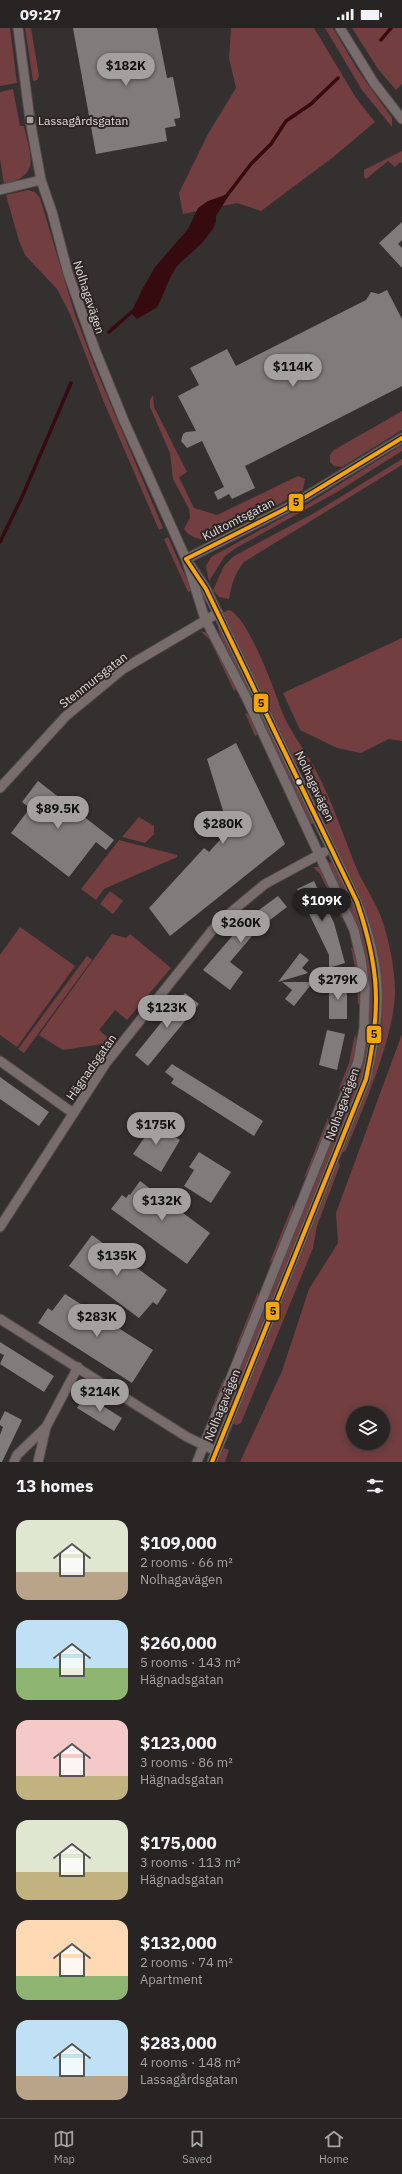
<!DOCTYPE html>
<meta charset="utf-8">
<style>
:root{--surface:#282424;--page:#302c2c;--text:#f1f3f6;--muted:#a5a4a6;--line:#444141;--accent:#a5a0a0}
body{margin:0;font-family:"IBM Plex Sans",sans-serif;background:var(--page);color:var(--text);height:100vh;display:flex;flex-direction:column;font-size:15px;white-space:nowrap}
*{box-sizing:border-box;margin:0}
p{font-size:13px;color:var(--muted)}
.icon{flex:none;width:22px;height:22px;fill:none;stroke:currentColor;stroke-width:2;stroke-linecap:round;stroke-linejoin:round}
.map{position:relative;height:1434px;overflow:hidden}
.drawer{display:flex;flex-direction:column;background:var(--surface);flex:1}
.drawer>*{flex:none}
.tools{position:absolute;left:346px;top:1378px;display:grid;gap:8px}
.tools a{display:grid;place-items:center;width:44px;height:44px;border-radius:50%;background:var(--surface);box-shadow:0 2px 10px #0003,0 0 0 1px var(--line);font-size:20px}
.price{position:absolute;translate:-50% -34px;padding:0 9px;border-radius:14px;background:var(--accent);color:#111;font-size:13px;line-height:26px;filter:drop-shadow(0 1px 2px #0008)}
.price::after{content:'';position:absolute;left:50%;top:24px;width:12px;height:9px;margin-left:-6px;background:inherit;clip-path:polygon(0 0,100% 0,50% 100%)}
.price.selected{background:#222;color:#fff}
ul{padding:0;list-style:none}
li{display:flex;align-items:center;gap:12px;height:100px;padding:0 16px}
li span{display:grid;place-items:center;flex:none;width:112px;height:80px;border-radius:12px;color:#555}
li>.icon{margin-inline-start:auto}
span .icon{width:48px;height:48px;fill:#fffc;stroke-width:1}
li b{font-size:17px}
h2{display:flex;justify-content:space-between;align-items:center;height:48px;padding:0 16px;font-size:17px}
.status{display:flex;justify-content:space-between;align-items:center;height:28px;padding:0 20px;background:var(--surface);direction:ltr}
.status svg{height:11px;fill:currentColor}
.dock{display:flex;justify-content:space-around;align-items:center;height:56px;border-top:1px solid var(--line);background:var(--surface);font-size:11px;color:var(--muted)}
.dock a{display:grid;justify-items:center;gap:2px}
.dock .selected{color:var(--accent)}
.map>svg:first-child{display:block}
.green{fill:#723e40;fill-rule:evenodd}
.water{fill:#360b10}
.lines{fill:none;stroke-linecap:round;stroke-linejoin:round}
.stream{stroke:#360b10;stroke-width:3.5}
.building{fill:#817c7c}
.minor-casing{stroke:#504c4c;stroke-width:11}
.minor{stroke:#796c6c;stroke-width:9}
.bus-1-casing{stroke:#2d2424;stroke-width:7}
.bus-1{stroke:#f7a600;stroke-width:4}
.poi-dot{fill:#a5a0a0;stroke:#2d2424;stroke-width:1.5}
.bus-dot{fill:#e2dcdc;stroke:#2d2424;stroke-width:1.5}
.labels{text-anchor:middle;dominant-baseline:central;stroke-width:4;stroke-linejoin:round;paint-order:stroke}
.poi-label{font-size:12px;fill:#e2dcdc;stroke:#2d2424;text-anchor:start}
.street-label{font-size:12px;fill:#e2dcdc;stroke:#2d2424}
.line-badge{stroke:#2d2424;stroke-width:1.5}
.pale-badge-label{font-size:11px;text-anchor:middle;font-weight:bold;fill:#111}
</style>
<div class="status"><b>09:27</b><svg viewBox="0 0 49 12"><path d="M0 12V9h3v3zM5 12V6h3v6zM10 12V3h3v9zM15 12V0h3v12zM26 1h20v11H26zM47 4h2v5h-2z"/></svg></div>
<div class="map">
<svg width="402" height="1434" viewBox="0 0 402 1434">
<rect width="100%" height="100%" fill="#353030"/>
<path class="green" d="M0,0H10L17,55L0,58Z
M25,0H31L39,48L37,52L33,53Z
M231,0H314L356,70L375,94L332,130L261,183L237,175L183,186L179,165L208,106L236,60L229,30Z
M325,0H333L357,41L392,90V99L362,62Z
M352,0H402V56L396,62L378,41Z
M13,61L20,98H24C30,128 42,147 4,156L0,131V64Z
M402,123V135L400,134L395,139L388,133L366,151L364,149V142Z
M28,162L35,164L40,170L75,287L94,337L163,500L159,502L103,372L70,286L57,261L25,227L19,213L6,167Z
M153,367L154,379L187,444L179,449L194,480L217,487L298,448L305,451L303,462L276,478L211,511C200,512 190,510 184,501L190,490L189,481L173,451L170,425L150,379V372Z
M402,383V402L342,439L334,438L330,434V427L334,422Z
M402,417V423L337,464L236,520L225,528L209,553L206,538L211,529L311,474Z
M402,431V437L244,534C234,546 232,556 229,571L219,569L213,562L224,538L234,528L316,484Z
M168,509L192,563L188,564L164,511Z
M228,582C246,584 275,663 281,681C289,703 304,720 315,741C333,774 344,810 358,844C365,859 375,873 381,889C389,911 395,941 395,964C394,1010 364,1078 346,1122L344,1124H341C354,1091 369,1058 377,1023C396,936 360,872 324,797L331,792L330,784L310,740L304,743L292,730L223,585Z
M218,599H220L316,794L309,797L220,607Z
M200,603L208,605L235,655L236,661L234,663L210,612Z
M402,610V713L389,711L361,725L337,720L300,702L283,665Z
M245,685L250,687L259,706L255,708Z
M139,789L154,798V806L145,815L122,809Z
M119,812L177,827V829L104,861L96,872L81,861Z
M330,834L335,837L354,874L372,936L375,986L362,1050L225,1392L219,1390L357,1047C361,1032 367,1015 368,1000C376,937 353,890 328,835Z
M313,839H319L325,844L343,883L342,891L320,846Z
M110,863L123,873L113,886L100,876Z
M20,899L75,938L17,1019L0,1007V927Z
M112,906L126,910L130,906L171,940L127,992L115,982L99,1002L111,1012L109,1015L63,1022L39,1007Z
M351,919L357,925L362,970L358,977L357,951Z
M87,928L92,932L24,1025L18,1021Z
M355,1006C361,1023 351,1051 338,1063L349,1035Z
M402,1006V1434H240L282,1343L309,1261L338,1215L336,1185ZM353,1385H383V1415H353Z
M328,1090C329,1106 315,1139 304,1150Z
M337,1132L340,1137L317,1198L313,1220L241,1395L237,1397L231,1395Z
M293,1176C294,1192 280,1225 269,1236Z
M258,1264L259,1271L241,1315L235,1321Z
M224,1350V1357L213,1385L211,1382Z
M221,1419L229,1422L225,1434H215Z"/>
<path class="water" d="M225,167H228V169L216,188V194L213,201L202,215L177,238L170,250L159,276L156,280L137,291L131,285L143,260L155,239L188,201L198,180L208,173Z"/>
<g class="lines">
<path class="stream" d="M381,12L391,0
M225,170L251,136L271,116L286,93L311,76L338,50
M109,304L134,282
M0,514L22,469L71,355"/>
</g>
<path class="building" d="M73,0H157L167,50L173,49L180,85V90L174,91L176,98L165,100L167,113L96,126Z
M402,194V212L398,216L402,220V240L379,215Z
M387,262L402,291V358L245,438L255,460L232,471L229,466L218,472L214,464L224,459L202,413L187,420L181,413L183,406L186,404L196,403L178,368L199,357L190,340L227,321L236,338L366,272L371,264L379,266Z
M236,715L285,816L170,908L149,880L204,820L209,824L229,802L207,731Z
M38,753L114,812L106,822L96,814L69,849L11,805L30,780L22,774Z
M314,853L334,895L345,935L329,940V927L297,861Z
M278,868L287,879L258,901L230,934L243,944L230,962L203,942L247,891Z
M300,925L309,932L302,940L308,945L278,954Z
M282,954H313L294,978L285,971L292,962Z
M330,954H347V991H329V961L333,965Z
M185,965L199,976L148,1038L135,1027Z
M327,1002L345,1006L337,1042L319,1037Z
M172,1036L263,1093L254,1108L171,1055L174,1051L165,1044Z
M0,1049L49,1084L39,1098L0,1071Z
M148,1092L180,1112L161,1144L133,1126L144,1110L139,1107Z
M199,1124L231,1144L211,1175L184,1158L194,1142L189,1139Z
M140,1153L210,1205L187,1236L111,1181L122,1167L126,1170L129,1166L130,1167Z
M92,1207L167,1262L157,1277L153,1274L139,1290L69,1238Z
M65,1266L153,1322L132,1355L38,1295L48,1280L52,1283Z
M0,1314L54,1348L44,1364L0,1336L4,1327L0,1325Z
M85,1367L122,1390L114,1403L77,1380Z
M5,1383L22,1392L2,1434H0V1407L3,1399L0,1397V1393Z"/>
<g class="lines">
<g class="minor-casing">
<path id="minor" d="M18,0L30,92L41,152L52,184L68,245L94,319L124,393L186,531L205,591L247,671L354,902L361,931L365,961L364,999L358,1034L197,1434
M340,0L374,55L402,91
M0,162L41,152
M186,531L287,480L402,410
M190,537L206,561L357,874C383,942 382,981 366,1051L212,1434
M0,760L66,688L123,641L218,585
M0,1033L73,1085
M0,1199L106,1035L218,895L265,856L324,824
M0,1291L187,1409L216,1423
M14,1434L17,1427L46,1399L78,1339
M38,1434L46,1399"/>
</g>
<use href="#minor" class="minor"/>
<g class="bus-1-casing">
<path id="bus-1" d="M186,531L206,561L357,874C380,941 381,982 366,1051L212,1434
M186,531L287,480L402,410"/>
</g>
<use href="#bus-1" class="bus-1"/>
</g>
<rect class="poi-dot" x="26" y="88" width="8" height="8" rx="2"/>
<circle class="bus-dot" cx="299" cy="754" r="3.5"/>
<g class="labels">
<g class="poi-label">
<text x="38" y="92">Lassagårdsgatan</text>
</g>
<g class="street-label">
<text transform="translate(89 269) rotate(72)">Nolhagavägen</text>
<text transform="translate(238 491) rotate(-27)">Kultomtsgatan</text>
<text transform="translate(93 652) rotate(-38)">Stenmursgatan</text>
<text transform="translate(315 758) rotate(65)">Nolhagavägen</text>
<text transform="translate(91 1039) rotate(-55)">Hägnadsgatan</text>
<text transform="translate(342 1076) rotate(-70)">Nolhagavägen</text>
<text transform="translate(222 1377) rotate(-68)">Nolhagavägen</text>
</g>
</g>
<g class="line-badge">
<rect x="288" y="465" width="16" height="19" rx="4" fill="#f7a600"/>
<rect x="253" y="665" width="16" height="20" rx="4" fill="#f7a600"/>
<rect x="366" y="997" width="16" height="19" rx="4" fill="#f7a600"/>
<rect x="265" y="1273" width="15" height="20" rx="4" fill="#f7a600"/>
</g>
<g class="pale-badge-label">
<text x="296" y="478">5</text>
<text x="261" y="679">5</text>
<text x="374" y="1010">5</text>
<text x="273" y="1287">5</text>
</g>
</svg>
<div class="tools">
<a><svg class="icon" aria-label="layers" viewBox="0 0 24 24"><path d="M12 4l9 5-9 5-9-5zM3 14l9 5 9-5"/></svg></a>
</div>
<b class="price" style="left:126px;top:59px">$182K</b>
<b class="price" style="left:293px;top:360px">$114K</b>
<b class="price" style="left:58px;top:802px">$89.5K</b>
<b class="price" style="left:223px;top:817px">$280K</b>
<b class="price selected" style="left:322px;top:894px">$109K</b>
<b class="price" style="left:241px;top:916px">$260K</b>
<b class="price" style="left:338px;top:973px">$279K</b>
<b class="price" style="left:167px;top:1001px">$123K</b>
<b class="price" style="left:156px;top:1118px">$175K</b>
<b class="price" style="left:162px;top:1194px">$132K</b>
<b class="price" style="left:117px;top:1249px">$135K</b>
<b class="price" style="left:97px;top:1310px">$283K</b>
<b class="price" style="left:100px;top:1385px">$214K</b>
</div>
<section class="drawer">
<h2>13 homes<svg class="icon" aria-label="filters" viewBox="0 0 24 24"><path d="M4 7h16M4 17h16"/><circle cx="9" cy="7" r="2"/><circle cx="15" cy="17" r="2"/></svg></h2>
<ul>
<li><span style="background:linear-gradient(#dfe7d0 65%,#b9a48a 0)"><svg class="icon" aria-label="home" viewBox="0 0 24 24"><path d="M3 11l9-7 9 7M6 9v11h12V9"/></svg></span><div><b>$109,000</b><p>2 rooms · 66 m²</p><p>Nolhagavägen</p></div></li>
<li><span style="background:linear-gradient(#bfe0f5 60%,#8fb573 0)"><svg class="icon" aria-label="home" viewBox="0 0 24 24"><path d="M3 11l9-7 9 7M6 9v11h12V9"/></svg></span><div><b>$260,000</b><p>5 rooms · 143 m²</p><p>Hägnadsgatan</p></div></li>
<li><span style="background:linear-gradient(#f6c9c9 70%,#c2b280 0)"><svg class="icon" aria-label="home" viewBox="0 0 24 24"><path d="M3 11l9-7 9 7M6 9v11h12V9"/></svg></span><div><b>$123,000</b><p>3 rooms · 86 m²</p><p>Hägnadsgatan</p></div></li>
<li><span style="background:linear-gradient(#dfe7d0 65%,#c2b280 0)"><svg class="icon" aria-label="home" viewBox="0 0 24 24"><path d="M3 11l9-7 9 7M6 9v11h12V9"/></svg></span><div><b>$175,000</b><p>3 rooms · 113 m²</p><p>Hägnadsgatan</p></div></li>
<li><span style="background:linear-gradient(#ffd9b3 70%,#8fb573 0)"><svg class="icon" aria-label="home" viewBox="0 0 24 24"><path d="M3 11l9-7 9 7M6 9v11h12V9"/></svg></span><div><b>$132,000</b><p>2 rooms · 74 m²</p><p>Apartment</p></div></li>
<li><span style="background:linear-gradient(#bfe0f5 70%,#b9a48a 0)"><svg class="icon" aria-label="home" viewBox="0 0 24 24"><path d="M3 11l9-7 9 7M6 9v11h12V9"/></svg></span><div><b>$283,000</b><p>4 rooms · 148 m²</p><p>Lassagårdsgatan</p></div></li>
</ul>
</section>
<nav class="dock">
<a class="selected"><svg class="icon" aria-label="map" viewBox="0 0 24 24"><path d="M3 6l6-2 6 2 6-2v14l-6 2-6-2-6 2zM9 4v14M15 6v14"/></svg>Map</a>
<a><svg class="icon" aria-label="saved" viewBox="0 0 24 24"><path d="M7 4h10v16l-5-4-5 4z"/></svg>Saved</a>
<a><svg class="icon" aria-label="home" viewBox="0 0 24 24"><path d="M3 11l9-7 9 7M6 9v11h12V9"/></svg>Home</a>
</nav>
